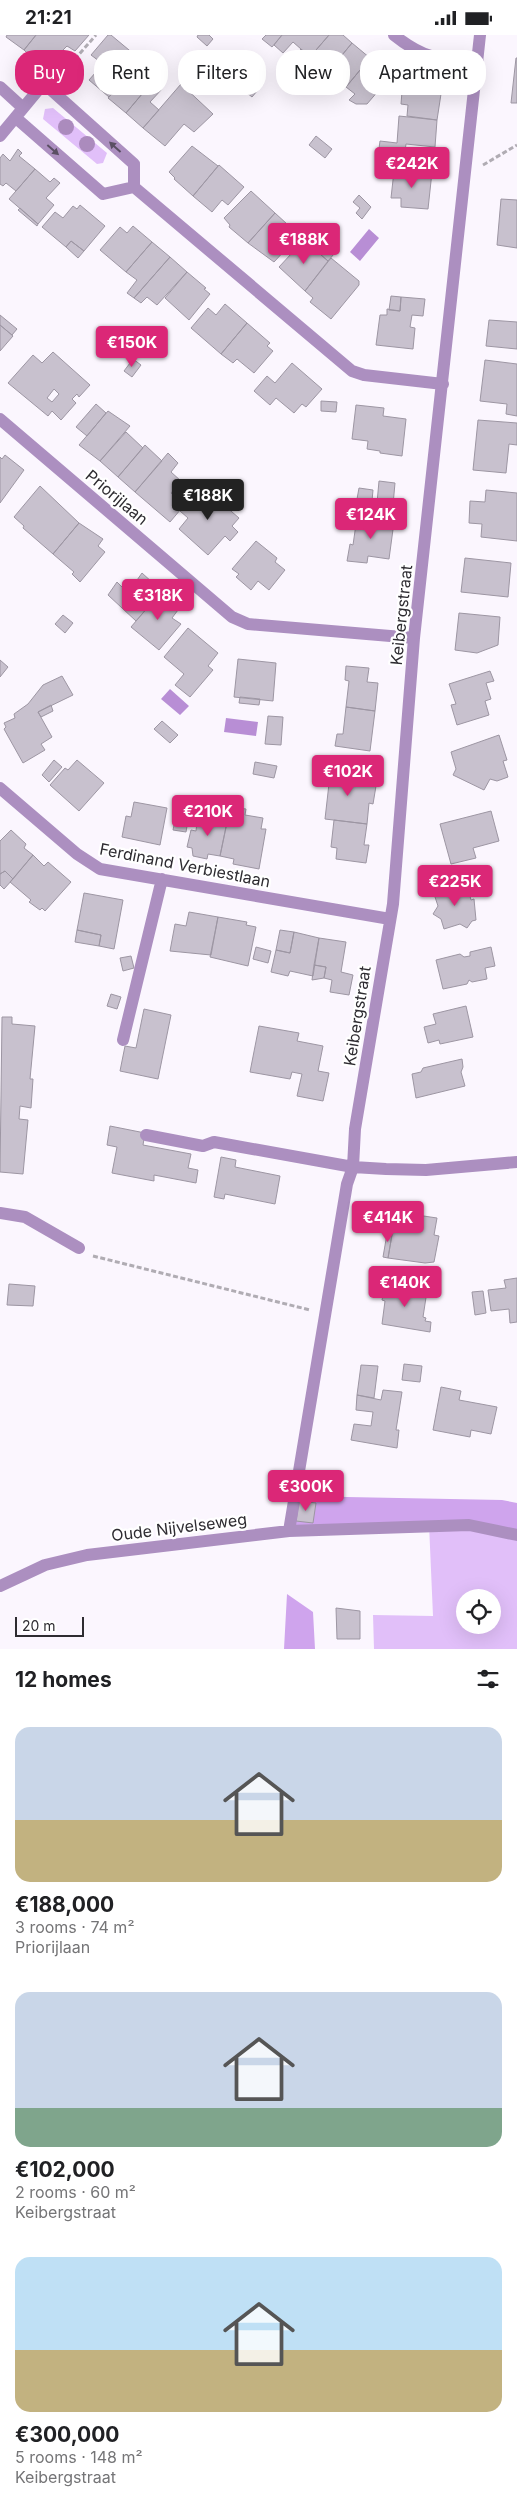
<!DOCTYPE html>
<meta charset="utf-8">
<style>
:root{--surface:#fff;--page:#f6f6f6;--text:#202124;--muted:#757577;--accent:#db2777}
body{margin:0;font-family:Inter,sans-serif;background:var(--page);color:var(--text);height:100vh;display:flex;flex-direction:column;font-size:19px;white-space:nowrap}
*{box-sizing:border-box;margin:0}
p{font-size:16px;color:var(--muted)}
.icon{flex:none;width:28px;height:28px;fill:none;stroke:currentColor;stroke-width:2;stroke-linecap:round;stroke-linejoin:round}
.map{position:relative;height:1614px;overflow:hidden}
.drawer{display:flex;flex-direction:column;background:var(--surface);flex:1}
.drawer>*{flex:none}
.top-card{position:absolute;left:15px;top:15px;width:488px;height:45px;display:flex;gap:10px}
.buttons{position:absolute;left:456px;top:1554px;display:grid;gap:10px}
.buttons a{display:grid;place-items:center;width:45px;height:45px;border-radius:50%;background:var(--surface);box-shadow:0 5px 20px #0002;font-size:25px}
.scale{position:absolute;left:15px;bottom:12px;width:69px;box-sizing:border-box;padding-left:5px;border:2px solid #2e2c31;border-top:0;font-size:14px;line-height:18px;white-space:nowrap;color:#2e2c31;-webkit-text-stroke:4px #fff;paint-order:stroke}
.price{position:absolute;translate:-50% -42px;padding:0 11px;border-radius:5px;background:var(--accent);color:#fff;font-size:16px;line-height:32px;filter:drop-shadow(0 1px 2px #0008)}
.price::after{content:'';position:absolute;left:50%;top:30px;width:15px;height:11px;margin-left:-8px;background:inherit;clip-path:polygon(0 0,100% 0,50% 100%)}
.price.active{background:#222;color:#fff}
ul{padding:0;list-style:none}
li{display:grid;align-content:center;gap:10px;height:265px;padding:0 15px}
li span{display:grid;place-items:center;height:155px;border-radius:15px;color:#555}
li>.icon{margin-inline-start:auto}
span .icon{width:90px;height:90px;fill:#fffc;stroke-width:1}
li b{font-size:21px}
h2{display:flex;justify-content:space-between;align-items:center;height:60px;padding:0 15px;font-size:21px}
.chip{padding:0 18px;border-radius:20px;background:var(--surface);box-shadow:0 5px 20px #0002;font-size:18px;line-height:45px}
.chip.active{background:var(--accent);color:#fff}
.status{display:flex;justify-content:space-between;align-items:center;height:35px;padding:0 25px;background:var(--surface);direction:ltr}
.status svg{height:14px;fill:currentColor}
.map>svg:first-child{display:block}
.green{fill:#e1bff9;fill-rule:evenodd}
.forest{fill:#cfa4ed}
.water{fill:#b88ed5}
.building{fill:#c8c1ce;stroke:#9d96a3;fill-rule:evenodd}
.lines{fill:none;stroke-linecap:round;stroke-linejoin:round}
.path{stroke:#b0acb3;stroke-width:3;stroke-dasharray:5 2.5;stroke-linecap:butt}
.minor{stroke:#ac8fc0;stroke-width:12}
.tree{fill:#ab8bbd}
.oneway{fill:#5a4f63}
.labels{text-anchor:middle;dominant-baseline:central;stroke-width:4.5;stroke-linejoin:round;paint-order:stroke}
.street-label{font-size:16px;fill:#2e2c31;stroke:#fff}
</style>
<div class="status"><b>21:21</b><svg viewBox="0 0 49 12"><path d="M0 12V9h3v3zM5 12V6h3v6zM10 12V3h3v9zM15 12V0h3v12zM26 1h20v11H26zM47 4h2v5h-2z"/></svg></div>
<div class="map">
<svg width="517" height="1614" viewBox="0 0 517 1614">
<rect width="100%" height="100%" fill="#fbf6fe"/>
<path class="green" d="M53,73L107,118L103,128L97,129L43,84L45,74Z
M429,1489L517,1500V1614H374L373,1580L433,1581ZM465,1562H492V1590H465Z"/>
<path class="forest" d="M295,1461L502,1465L517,1468V1500L469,1490L289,1496Z
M287,1559L313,1577L315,1614H284Z"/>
<path class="water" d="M369,194L379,203L360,226L350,217Z
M170,654L189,671L180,680L161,664Z
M226,683L258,687L256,701L224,697Z"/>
<path class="building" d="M7,0H36L24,15L6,2Z
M36,0H89L75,16L67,11L61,17L59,15L43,33L24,15Z
M108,0H111L141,25L109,62L89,45L103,29L91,20Z
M198,0H209L213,4L207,11L197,2Z
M266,0H282L272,12L262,4Z
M282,0H329L310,22L293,7L283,18L274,10Z
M329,0H343L352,8L328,37L310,22Z
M352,8L370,23L346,52L328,37Z
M301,14L310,22L307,25L298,17Z
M370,23L392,40L367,69H356L349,65L355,59L346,52Z
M516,23H517V68H511Z
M141,25L158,40L126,78L108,63Z
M251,40L263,49L252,62L241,53Z
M403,44L425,46L424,57L441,59L437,85L407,81L408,70L401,69Z
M153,46L162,54L150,67L159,75L143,93L126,78Z
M181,49L213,79L194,97L184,89L165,111L143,93Z
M399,81L437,85L435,112L406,109L404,124L378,121L380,106L397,108Z
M316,101L332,114L325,123L309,110Z
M192,111L218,131L193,161L174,144L175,143L169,137Z
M18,114L22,118L19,121L35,134L16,156L6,148L3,151L0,149V123L3,119L10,126Z
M219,130L244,152L228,170L222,165L212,177L193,161Z
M35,134L50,147L54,143L60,148L46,163L54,170L38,189L9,164Z
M410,135L432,137L428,174L401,172V163H391L394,136L410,138Z
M251,156L275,178L248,208L229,192L230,190L224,183Z
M359,160L371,172L362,184L356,178L360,173L353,167Z
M501,164L517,165V213L497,210Z
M80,170L105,191L84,216L71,206L66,212L42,192L55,177L63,183L73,171L77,174Z
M20,173L38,189L37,191L18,175Z
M275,178L299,200L274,227L248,208Z
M133,191L152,207L126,237L100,215L120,192L127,198Z
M309,198L334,219L328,226L304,205Z
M304,205L328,226L305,256L279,232Z
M71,206L84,216L78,223L66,212Z
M152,207L170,222L134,263L127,258L137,245L126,237Z
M170,222L187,237L157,270L147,262L141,268L134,263Z
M331,223L359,246V250L331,284L310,267L313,263L305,256Z
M187,237L206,253L204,254L210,259L189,285L165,263Z
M391,261L401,262L400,276L389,275Z
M401,262L425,264L423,281L412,280L410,292L415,293L413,314L376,310L380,280H387V274L400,276Z
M225,269L247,288L221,319L191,293L208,273L216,280Z
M0,280L17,294L12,300L0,290Z
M489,285L517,287V314L486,311Z
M247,288L270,308L267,311L273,316L254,338L237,324L233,328L221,319Z
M0,290L13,301L0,316Z
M53,317L90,350L79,362L77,359L72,364L76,368L61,385L52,376L48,381L8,348L33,320L42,328ZM54,354L59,359L52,367L47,363Z
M133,324L141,330L132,342L124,336Z
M485,325L517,329V381L506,379L507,369L480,366Z
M292,328L322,354L306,372L302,369L294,378L276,363L270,370L254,356L267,341L275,348Z
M321,366L337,367L336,377L321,376Z
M96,369L106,378L87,401L76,392Z
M356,370L384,373L383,381L406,384L402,421L380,418V416L367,414L368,406L352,404Z
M108,376L130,391L100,426L79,410Z
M478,385L517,388V410L509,409L506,438L473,435Z
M126,397L143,413L118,442L100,426Z
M145,410L162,426L135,457L118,442Z
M168,418L178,428L171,437L181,446L171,458L175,462L182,453L192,461L170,487L135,457Z
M5,420L24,435L0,468V422L2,424Z
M379,446L395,448L393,470L377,468Z
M40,451L79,488L53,519L23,493L24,491L14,482Z
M202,451L239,483L232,491L238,497L230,506L225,501L208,520L179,494L188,483L180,476Z
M359,453L373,455L372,466L357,464Z
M486,455L517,458V506L481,502L482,489L469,488L470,466L485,467Z
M360,472L387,475L386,484L359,480Z
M357,482L394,487L389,524L368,521L367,528L347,526L350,509L353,510Z
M79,488L103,504L98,511L105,517L80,547L72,539L74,537L53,519Z
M256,506L277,523L275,527L285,535L269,555L258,546L251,555L236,542L239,539L232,534Z
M465,523L511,528L508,562L461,557Z
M142,538L153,548L150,550L160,558L136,586L108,560L117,547L122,552L124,549L130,555Z
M160,558L169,566L172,563L181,571L172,583L181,589L159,615L131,592Z
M459,578L500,582L498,610L477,618L455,615Z
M63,580L73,588L65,598L55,589Z
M188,593L218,618L208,631L213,635L190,662L175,650L184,639L164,622Z
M238,624L276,628L273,666L234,662Z
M0,625L8,632L0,642Z
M346,631L369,633L367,647L378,648L375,676L346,672L349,646L345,645Z
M490,636L494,646L486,648L491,664L485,666L489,680L457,690L451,670L456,669L449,649Z
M62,641L73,660L38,677L52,702L41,709L45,715L23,728L4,694L6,692L4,688L15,683L14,679L28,669L43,650Z
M240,662L260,664L259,670L239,668Z
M51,670L53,676L41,682L38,677Z
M346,672L375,676L370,716L335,711L337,699H343Z
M268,681L283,682L281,710L265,709Z
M162,686L178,700L170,708L154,694Z
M499,700L507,725L503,726L508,742L497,746L490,744L484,755L453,740L456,734L451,717Z
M54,725L62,732L49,747L42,740Z
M77,725L104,748L79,776L50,750L65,733L68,735Z
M332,725L355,729V734L331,731Z
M255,727L277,731L274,743L253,739Z
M331,731L355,734L353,748L376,751L373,769L369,768L367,789L325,784Z
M134,767L167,773L160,810L122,802L126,781L131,782Z
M178,772L190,774L186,797L173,795Z
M230,772L246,774L245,780L263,783L261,794H266L259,834L233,829L234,824L220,821Z
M491,776L499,806L473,813L476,823L451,829L440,789Z
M213,780L228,783L220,821L208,819L207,824L193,821L192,813L187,812L191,795L196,796L197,787H200L201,783L212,785Z
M334,785L367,789L364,810H369L366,828L336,824L337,813L331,812Z
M11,795L26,809L24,813L33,820L13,844L5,836L0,839V806Z
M33,820L44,831L48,827L71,847L45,876L42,873L40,875L29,867L31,865L10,847Z
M5,836L13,844L4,854L0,850V839Z
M467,850L471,865L474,864L476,885L472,886L467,893L460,889L444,894L441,884L433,879L438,871L434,859Z
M84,858L123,865L114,914L99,911L101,900L77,895Z
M189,877L218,882L211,920L170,916L175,889L186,891Z
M218,882L247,887L246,890L256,892L248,931L210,922Z
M77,895L101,900L99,911L75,907Z
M280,895L294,897L290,918L276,915Z
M294,897L319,903L313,941L290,936L288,941L271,937L276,915L290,918Z
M319,903L346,907L341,937L353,940L349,960L330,957L332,945L324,943L326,932L314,930Z
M256,912L271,916L268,928L253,924Z
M491,912L495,931L485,933L487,944L472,947L469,945L467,949L443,954L436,925L460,919L464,922L470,921V917Z
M131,921L134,933L123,936L120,923Z
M314,930L326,932L324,943L312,945Z
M111,959L121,962L117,974L107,971Z
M466,971L473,1002L440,1009L439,1005L428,1008L424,992L436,989L433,979Z
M144,974L171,980L158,1044L120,1036L125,1011L136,1013Z
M2,982H12V989L35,991L30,1044H33L31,1073L20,1071L19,1084L28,1085L23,1139L0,1137Z
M259,991L299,998L297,1006L323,1011L318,1036L329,1038L323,1066L297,1061L302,1039L292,1037L290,1044L250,1037Z
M462,1024L463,1032L461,1037L465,1051L416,1063L412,1039L421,1037L423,1033Z
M110,1091L145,1098L143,1110L191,1119L188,1133L198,1135L196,1148L154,1140V1146L112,1138L117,1112L107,1110Z
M221,1122L236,1125L235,1132L280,1141L275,1169L225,1159L224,1164L214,1162Z
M390,1176L437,1183L434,1200L439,1201L434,1227L425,1228L388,1223L393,1194L388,1193Z
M388,1193L393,1194L388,1223L383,1222Z
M517,1243V1287L510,1288L509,1274L491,1276L488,1255L506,1253L504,1245Z
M9,1249L35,1251L33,1271L7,1270Z
M385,1250L427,1256L423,1282L426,1283L425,1286L431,1287L430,1297L382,1289L385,1266L382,1265Z
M483,1256L486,1278L475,1280L472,1257Z
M404,1329L422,1331L420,1347L402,1345Z
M361,1330L378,1331L374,1363L357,1360Z
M441,1352L461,1356L459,1365L497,1372L491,1399L471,1395L470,1402L433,1395Z
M383,1355L402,1357L396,1395H399L397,1413L351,1405L354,1389L371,1391L373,1377L356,1375L357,1360L381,1365Z
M299,1466L316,1468L313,1488L296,1486Z
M336,1573L360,1576V1604H337Z"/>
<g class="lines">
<path class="path" d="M60,41L96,0
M483,130L517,110
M93,1221L310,1275"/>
<path class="minor" d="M394,0C425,25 440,24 478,27
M0,52L22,72
M16,83L103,159L134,152
M0,101L39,54L49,53L134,129V152
M134,152L352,336L364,340L443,349
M0,384L232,582L248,589L414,603
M0,753L77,819L100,834L390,884
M123,1005L162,844
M146,1100L203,1111L214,1107L353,1132L386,1134L426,1135L517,1127
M0,1178L25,1182L79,1213
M289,1496L347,1149L353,1132L355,1094L393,869L414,603L480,0
M0,1551L45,1530L87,1520L289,1496L469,1490L517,1500"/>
</g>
<g class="tree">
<circle cx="66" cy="92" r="8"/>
<circle cx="87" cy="109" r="8"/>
</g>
<defs><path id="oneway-solid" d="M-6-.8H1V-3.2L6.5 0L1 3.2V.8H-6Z" transform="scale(1.25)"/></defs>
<g class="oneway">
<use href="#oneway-solid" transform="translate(115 112) rotate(-138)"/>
<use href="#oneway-solid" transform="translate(53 115) rotate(41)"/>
</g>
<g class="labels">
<g class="street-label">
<text transform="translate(117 462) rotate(40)">Priorijlaan</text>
<text transform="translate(401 580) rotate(-84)">Keibergstraat</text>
<text transform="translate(185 830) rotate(11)">Ferdinand Verbiestlaan</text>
<text transform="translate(357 981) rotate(-81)">Keibergstraat</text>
<text transform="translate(179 1492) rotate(-7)">Oude Nijvelseweg</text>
</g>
</g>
</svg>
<div class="buttons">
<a><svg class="icon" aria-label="locate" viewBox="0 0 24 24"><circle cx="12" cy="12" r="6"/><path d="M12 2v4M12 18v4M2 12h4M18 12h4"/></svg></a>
</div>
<div class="scale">20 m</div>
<b class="price" style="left:412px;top:154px">€242K</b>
<b class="price" style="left:304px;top:230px">€188K</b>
<b class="price" style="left:132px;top:333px">€150K</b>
<b class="price active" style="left:208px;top:486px">€188K</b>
<b class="price" style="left:371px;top:505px">€124K</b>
<b class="price" style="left:158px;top:586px">€318K</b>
<b class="price" style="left:348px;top:762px">€102K</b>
<b class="price" style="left:208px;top:802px">€210K</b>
<b class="price" style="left:455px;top:872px">€225K</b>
<b class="price" style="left:388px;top:1208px">€414K</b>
<b class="price" style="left:405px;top:1273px">€140K</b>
<b class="price" style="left:306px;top:1477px">€300K</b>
<div class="top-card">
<a class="chip active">Buy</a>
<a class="chip">Rent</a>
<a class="chip">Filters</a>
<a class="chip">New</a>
<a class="chip">Apartment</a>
</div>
</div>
<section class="drawer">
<h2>12 homes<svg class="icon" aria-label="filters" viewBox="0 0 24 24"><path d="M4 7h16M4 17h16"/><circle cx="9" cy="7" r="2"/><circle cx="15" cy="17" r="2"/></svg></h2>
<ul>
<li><span style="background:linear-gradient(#c9d6e8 60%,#c2b280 0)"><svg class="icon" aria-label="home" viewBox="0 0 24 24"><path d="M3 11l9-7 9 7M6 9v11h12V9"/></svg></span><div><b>€188,000</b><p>3 rooms · 74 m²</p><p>Priorijlaan</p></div></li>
<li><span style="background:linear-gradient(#c9d6e8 75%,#7fa58c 0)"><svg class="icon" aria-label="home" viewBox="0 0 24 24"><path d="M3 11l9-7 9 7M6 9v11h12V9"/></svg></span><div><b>€102,000</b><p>2 rooms · 60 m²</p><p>Keibergstraat</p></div></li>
<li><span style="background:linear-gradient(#bfe0f5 60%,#c2b280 0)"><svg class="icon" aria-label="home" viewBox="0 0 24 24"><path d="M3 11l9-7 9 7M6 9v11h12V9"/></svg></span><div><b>€300,000</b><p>5 rooms · 148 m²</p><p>Keibergstraat</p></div></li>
</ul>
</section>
